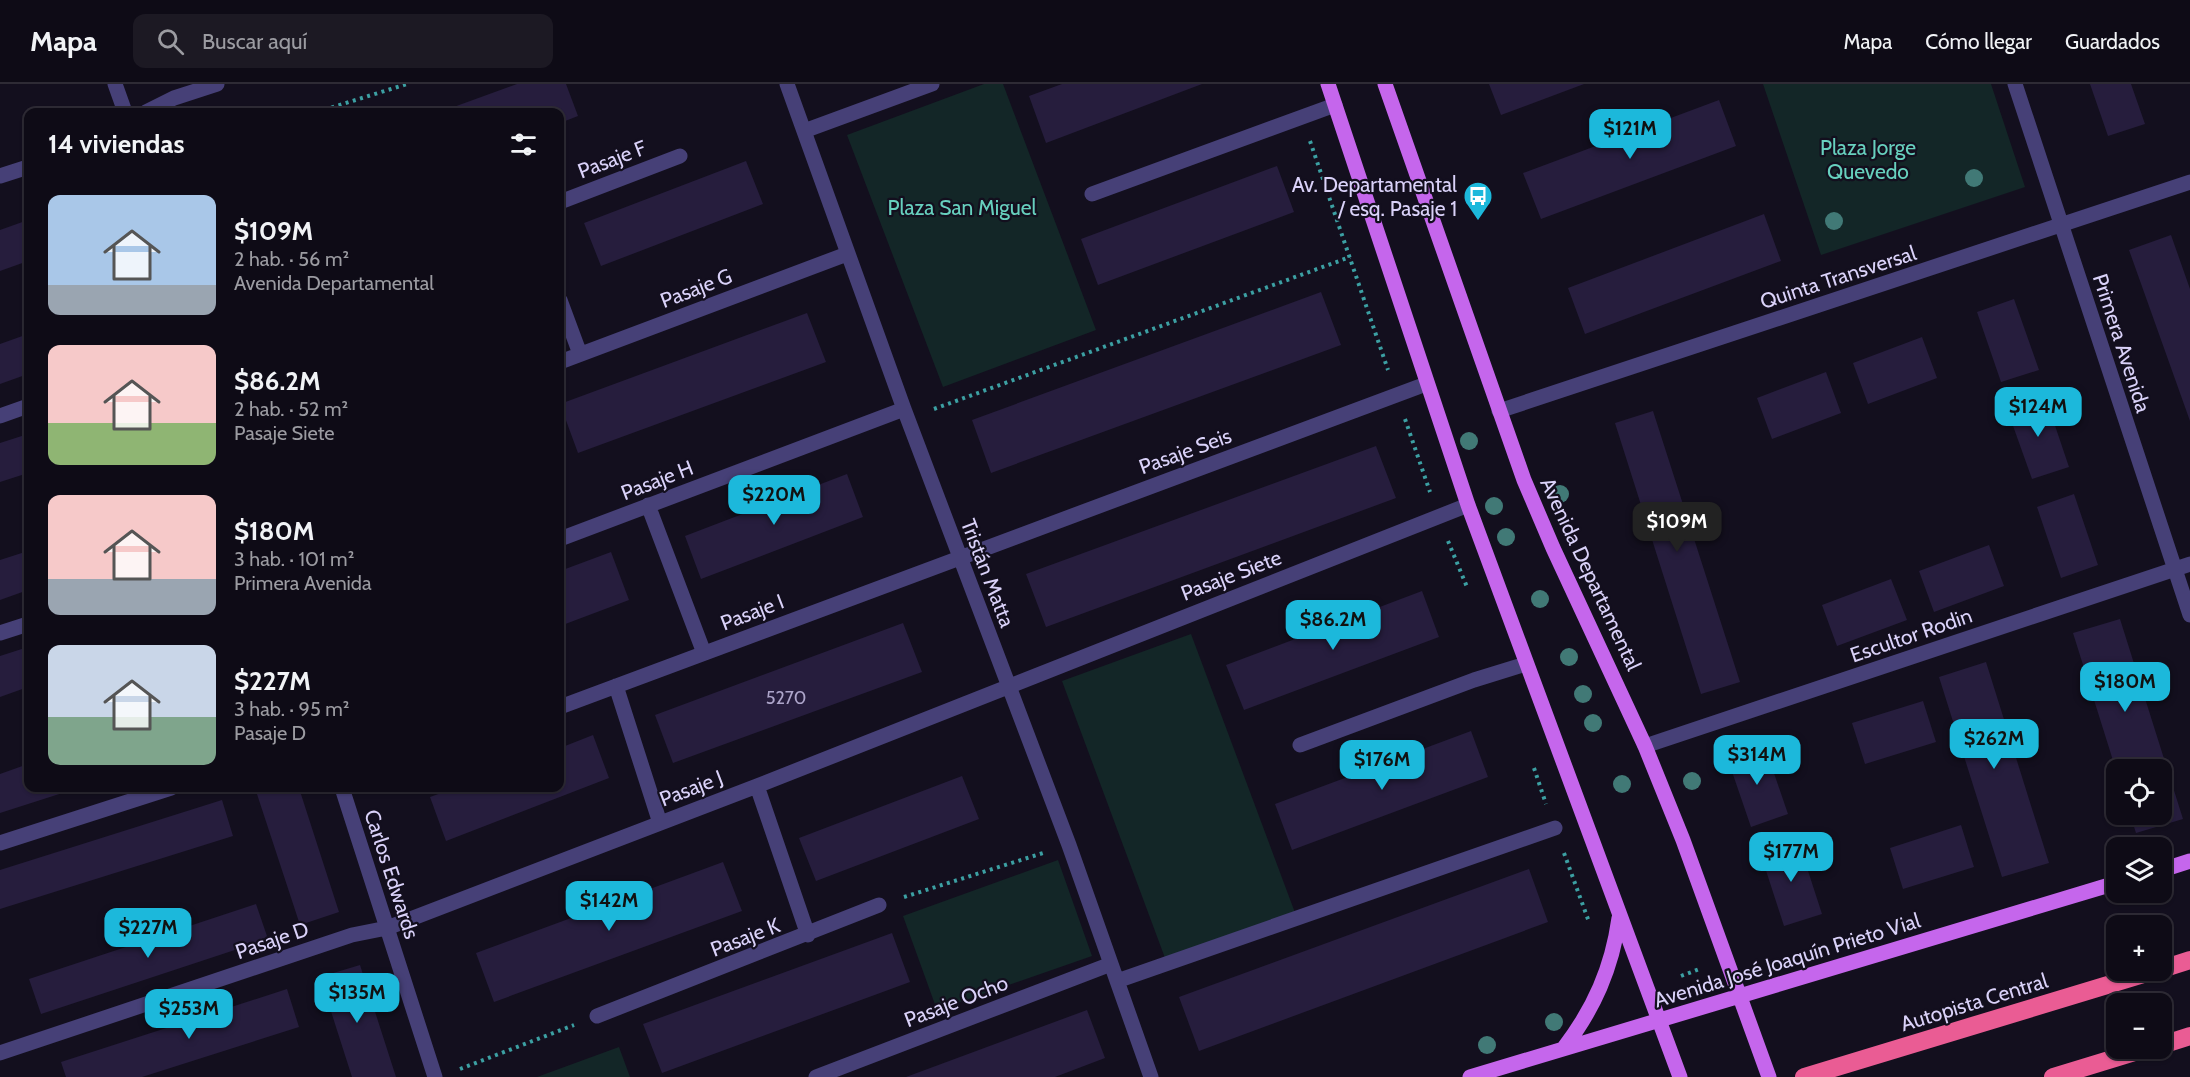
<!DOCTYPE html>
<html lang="es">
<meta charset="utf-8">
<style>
:root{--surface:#0e0b16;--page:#1c1923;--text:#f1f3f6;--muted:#9b9ba1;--line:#2e2b35;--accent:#1cb8db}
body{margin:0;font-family:Cabin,sans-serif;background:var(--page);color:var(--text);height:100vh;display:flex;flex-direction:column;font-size:22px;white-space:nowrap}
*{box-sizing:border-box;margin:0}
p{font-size:20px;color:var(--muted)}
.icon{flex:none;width:33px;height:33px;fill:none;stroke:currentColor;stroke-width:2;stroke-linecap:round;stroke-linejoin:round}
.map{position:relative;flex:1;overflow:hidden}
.panel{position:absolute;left:24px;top:24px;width:540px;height:684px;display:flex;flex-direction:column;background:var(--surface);border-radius:12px;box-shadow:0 2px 4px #0004,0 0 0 2px var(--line)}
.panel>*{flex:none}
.fabs{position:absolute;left:2106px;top:675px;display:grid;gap:12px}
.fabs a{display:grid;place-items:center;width:66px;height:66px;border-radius:12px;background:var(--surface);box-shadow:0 2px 4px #0004,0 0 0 2px var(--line);font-size:30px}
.price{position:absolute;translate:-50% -51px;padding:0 14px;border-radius:12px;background:var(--accent);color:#111;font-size:20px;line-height:39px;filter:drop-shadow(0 2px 3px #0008)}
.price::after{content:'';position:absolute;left:50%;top:36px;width:18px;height:14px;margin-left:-9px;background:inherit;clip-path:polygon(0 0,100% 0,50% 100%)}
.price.on{background:#222;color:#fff}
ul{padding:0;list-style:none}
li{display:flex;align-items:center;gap:18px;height:150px;padding:0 24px}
li span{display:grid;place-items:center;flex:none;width:168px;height:120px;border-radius:12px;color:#555}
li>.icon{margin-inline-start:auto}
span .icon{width:72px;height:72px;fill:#fffc;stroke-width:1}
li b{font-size:26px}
h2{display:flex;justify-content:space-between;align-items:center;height:72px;padding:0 24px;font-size:26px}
header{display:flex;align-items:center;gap:36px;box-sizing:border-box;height:84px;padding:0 30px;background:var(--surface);border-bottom:2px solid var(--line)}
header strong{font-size:28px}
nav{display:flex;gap:33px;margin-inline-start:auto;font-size:21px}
.search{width:420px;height:54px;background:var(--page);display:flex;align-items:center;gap:15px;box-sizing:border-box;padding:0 21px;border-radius:12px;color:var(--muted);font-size:22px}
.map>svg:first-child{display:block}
.green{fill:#132627}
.building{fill:#261d3d}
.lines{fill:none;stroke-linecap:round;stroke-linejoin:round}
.path{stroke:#3ca0a3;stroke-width:4;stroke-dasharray:3 4.5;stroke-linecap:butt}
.minor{stroke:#464077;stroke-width:15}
.major{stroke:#c566ec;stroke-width:15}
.highway{stroke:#ea5c94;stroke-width:18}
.tree{fill:#417976}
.labels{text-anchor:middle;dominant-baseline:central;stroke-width:4.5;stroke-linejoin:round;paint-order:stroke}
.number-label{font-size:18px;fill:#ada5ca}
.park-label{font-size:21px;fill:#67d0be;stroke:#130f1e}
.street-label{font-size:21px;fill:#dad2f9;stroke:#130f1e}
.poi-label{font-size:21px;fill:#dad2f9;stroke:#130f1e;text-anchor:end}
</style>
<header>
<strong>Mapa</strong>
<div class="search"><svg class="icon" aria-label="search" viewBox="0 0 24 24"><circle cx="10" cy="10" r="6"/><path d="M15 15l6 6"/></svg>Buscar aquí</div>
<nav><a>Mapa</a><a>Cómo llegar</a><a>Guardados</a></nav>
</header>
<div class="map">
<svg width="2190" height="993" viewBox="0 0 2190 993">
<rect width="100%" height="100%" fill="#130f1e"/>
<path class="green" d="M984,0H1003L1096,246L943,303L847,51Z
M1763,0H1991L2025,103L1821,171Z
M1191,550L1297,834L1168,882L1062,597Z
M1058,776L1092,872L937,926L903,832Z
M619,963L630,993H537Z"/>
<path class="building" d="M517,0H566L578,32L560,39V28H440Z
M1062,0H1202L1046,59L1029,12Z
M1489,0H1584L1501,31Z
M2090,0H2131L2145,40L2108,52Z
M1719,16L1736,62L1541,135L1523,89Z
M746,77L763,120L601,182L584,139Z
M1277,82L1294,128L1098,201L1081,155Z
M1764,130L1781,177L1585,250L1568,204Z
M28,136V177L0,187V146Z
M2171,151L2190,205V337L2129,166Z
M1321,208L1341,261L991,389L972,336Z
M2014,215L2039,286L2001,298L1977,228Z
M807,229L826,278L578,369L560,320Z
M28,250V290L0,300V260Z
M1922,253L1937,294L1868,320L1853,279Z
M1826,288L1841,329L1772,355L1757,314Z
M2045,312L2069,383L2032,395L2007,325Z
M1653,327L1740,598L1701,610L1615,339Z
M28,350V389L0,398V359Z
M1376,362L1396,414L1046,543L1026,490Z
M847,390L863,433L701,495L685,452Z
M2074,410L2098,481L2061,494L2037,423Z
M1989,461L2004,502L1934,528L1919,487Z
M28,467V506L0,516V476Z
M611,468L629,516L560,542V487Z
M1891,495L1907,536L1837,562L1822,521Z
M1422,507L1439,553L1244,626L1226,581Z
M2120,535L2183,735L2136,749L2130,730H2162V686H2116L2073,549Z
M903,539L922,588L673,679L655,631Z
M28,563V603L0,613V572Z
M1986,578L2049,779L2002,793L1939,593Z
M1923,617L1936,658L1865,680L1852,639Z
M1471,647L1488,693L1292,766L1275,720Z
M593,651L609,694L446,757L430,713L455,704H560V664Z
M1764,660L1788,730L1751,743L1727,673Z
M28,680V704H78L0,729V690Z
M962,692L979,735L816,797L799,754Z
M255,704H299L339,828L300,841Z
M222,716L233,752L0,825V786Z
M1961,741L1974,783L1903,805L1890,764Z
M1798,756L1822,830L1784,842L1760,768Z
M723,778L742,827L494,918L476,869Z
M1529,785L1548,838L1199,967L1179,913Z
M256,820L268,855L41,930L29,895Z
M892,849L910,898L662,989L643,940Z
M360,881L396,993H352L320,893Z
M287,905L299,943L142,993H66L61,978Z
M1087,926L1105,974L1055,993H906Z"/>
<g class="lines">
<path class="path" d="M317,28L407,0
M1310,57L1388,286
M934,325L1350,173
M1405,335L1430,408
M1448,457L1467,503
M1534,684L1546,720
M1564,769L1589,838
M904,813L1043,769
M1681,892L1702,884
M460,985L574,941"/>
<path class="minor" d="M115,0L125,28
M787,0L904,325L1069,761L1151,993
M2015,0L2190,531
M146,28L174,14L217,0
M804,47L932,0
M0,92L28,83
M1092,110L1335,21
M560,118L680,72
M560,216L580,270
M560,278L847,170
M1499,327L2190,98
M0,332L28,322
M648,421L704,569
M560,455L904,325
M0,549L28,540
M616,602L660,739
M560,623L1426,300
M1300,661L1474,596L1526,580
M1645,662L2190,480
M757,702L808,851
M342,704L435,993
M0,759L171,704
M1117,897L1555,744
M597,932L879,821
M0,969L352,851L387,844L757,702L1468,421
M816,993L1111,880"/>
<path class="major" d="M1328,0L1468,421L1680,993
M1385,0L1524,396L1553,464L1645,662L1683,756L1769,993
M2162,786L2190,777
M1563,965C1594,925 1612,884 1619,834
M1470,993L2116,799"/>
<path class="highway" d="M2162,885L2190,876
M2162,961L2190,952
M1804,993L2157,886
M2053,993L2148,964"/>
</g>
<g class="tree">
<circle cx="1974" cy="94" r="9"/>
<circle cx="1834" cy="137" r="9"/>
<circle cx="1469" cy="357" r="9"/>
<circle cx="1560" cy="410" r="9"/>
<circle cx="1494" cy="422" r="9"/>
<circle cx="1506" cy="453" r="9"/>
<circle cx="1540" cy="515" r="9"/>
<circle cx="1569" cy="573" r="9"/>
<circle cx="1583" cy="610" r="9"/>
<circle cx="1593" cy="639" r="9"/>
<circle cx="1692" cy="697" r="9"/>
<circle cx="1622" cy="700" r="9"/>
<circle cx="1554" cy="938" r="9"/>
<circle cx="1487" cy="961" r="9"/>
</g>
<defs>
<g id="bus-pin" transform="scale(1.5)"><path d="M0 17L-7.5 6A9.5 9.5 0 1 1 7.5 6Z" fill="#1cb8db" stroke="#130f1e"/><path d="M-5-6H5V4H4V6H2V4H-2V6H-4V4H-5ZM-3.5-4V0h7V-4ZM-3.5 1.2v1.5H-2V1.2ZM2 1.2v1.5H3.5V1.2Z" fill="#fff"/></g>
</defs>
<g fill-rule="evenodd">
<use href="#bus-pin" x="1478" y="112"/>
</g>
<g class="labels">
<g class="number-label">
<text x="786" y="614">5270</text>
</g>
<g class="park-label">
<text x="1868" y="63">Plaza Jorge<tspan x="1868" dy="24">Quevedo</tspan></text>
<text x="962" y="123">Plaza San Miguel</text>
</g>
<g class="street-label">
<text transform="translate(612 75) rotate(-21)">Pasaje F</text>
<text transform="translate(1838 193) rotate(-18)">Quinta Transversal</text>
<text transform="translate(696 204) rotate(-21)">Pasaje G</text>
<text transform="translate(2122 259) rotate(72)">Primera Avenida</text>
<text transform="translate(1185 367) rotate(-20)">Pasaje Seis</text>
<text transform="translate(657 396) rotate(-21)">Pasaje H</text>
<text transform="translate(988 489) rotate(69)">Tristán Matta</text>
<text transform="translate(1591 490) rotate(65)">Avenida Departamental</text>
<text transform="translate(1231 491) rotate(-21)">Pasaje Siete</text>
<text transform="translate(752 528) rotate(-21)">Pasaje I</text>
<text transform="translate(1911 551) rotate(-19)">Escultor Rodin</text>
<text transform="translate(691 704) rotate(-21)">Pasaje J</text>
<text transform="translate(392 790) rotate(72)">Carlos Edwards</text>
<text transform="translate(745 853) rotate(-21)">Pasaje K</text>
<text transform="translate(272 856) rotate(-19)">Pasaje D</text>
<text transform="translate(1787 876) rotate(-17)">Avenida José Joaquín Prieto Vial</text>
<text transform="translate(956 917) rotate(-21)">Pasaje Ocho</text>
<text transform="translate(1974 918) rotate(-17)">Autopista Central</text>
</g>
<g class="poi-label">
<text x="1457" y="100">Av. Departamental<tspan x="1457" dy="24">/ esq. Pasaje 1</tspan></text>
</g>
</g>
</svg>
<div class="fabs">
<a><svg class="icon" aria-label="locate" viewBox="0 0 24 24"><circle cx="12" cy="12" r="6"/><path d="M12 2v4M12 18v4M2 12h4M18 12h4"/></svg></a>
<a><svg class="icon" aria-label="layers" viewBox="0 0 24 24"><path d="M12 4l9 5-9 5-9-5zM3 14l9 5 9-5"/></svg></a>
<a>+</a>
<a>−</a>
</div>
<b class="price" style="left:1630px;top:76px">$121M</b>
<b class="price" style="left:2038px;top:354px">$124M</b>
<b class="price" style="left:774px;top:442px">$220M</b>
<b class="price on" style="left:1677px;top:469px">$109M</b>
<b class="price" style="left:1333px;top:567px">$86.2M</b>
<b class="price" style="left:2125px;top:629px">$180M</b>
<b class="price" style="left:1994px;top:686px">$262M</b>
<b class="price" style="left:1757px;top:702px">$314M</b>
<b class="price" style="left:1382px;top:707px">$176M</b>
<b class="price" style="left:1791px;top:799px">$177M</b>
<b class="price" style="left:609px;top:848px">$142M</b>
<b class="price" style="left:148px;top:875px">$227M</b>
<b class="price" style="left:357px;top:940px">$135M</b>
<b class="price" style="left:189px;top:956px">$253M</b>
<section class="panel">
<h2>14 viviendas<svg class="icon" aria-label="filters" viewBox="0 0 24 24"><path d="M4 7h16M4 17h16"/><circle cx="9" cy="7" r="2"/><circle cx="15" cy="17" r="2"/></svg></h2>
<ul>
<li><span style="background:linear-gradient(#a9c7e8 75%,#9aa5b1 0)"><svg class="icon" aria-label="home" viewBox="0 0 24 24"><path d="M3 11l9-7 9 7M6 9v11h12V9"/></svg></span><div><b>$109M</b><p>2 hab. · 56 m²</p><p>Avenida Departamental</p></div></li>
<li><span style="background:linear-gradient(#f6c9c9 65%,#8fb573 0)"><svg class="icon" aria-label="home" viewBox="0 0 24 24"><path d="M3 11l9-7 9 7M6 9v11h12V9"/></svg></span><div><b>$86.2M</b><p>2 hab. · 52 m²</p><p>Pasaje Siete</p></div></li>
<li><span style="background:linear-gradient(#f6c9c9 70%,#9aa5b1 0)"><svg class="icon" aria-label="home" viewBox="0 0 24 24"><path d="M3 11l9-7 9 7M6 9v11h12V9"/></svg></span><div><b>$180M</b><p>3 hab. · 101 m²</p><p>Primera Avenida</p></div></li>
<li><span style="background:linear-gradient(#c9d6e8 60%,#7fa58c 0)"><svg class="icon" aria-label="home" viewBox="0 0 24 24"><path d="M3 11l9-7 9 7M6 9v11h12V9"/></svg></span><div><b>$227M</b><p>3 hab. · 95 m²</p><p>Pasaje D</p></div></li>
</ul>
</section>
</div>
